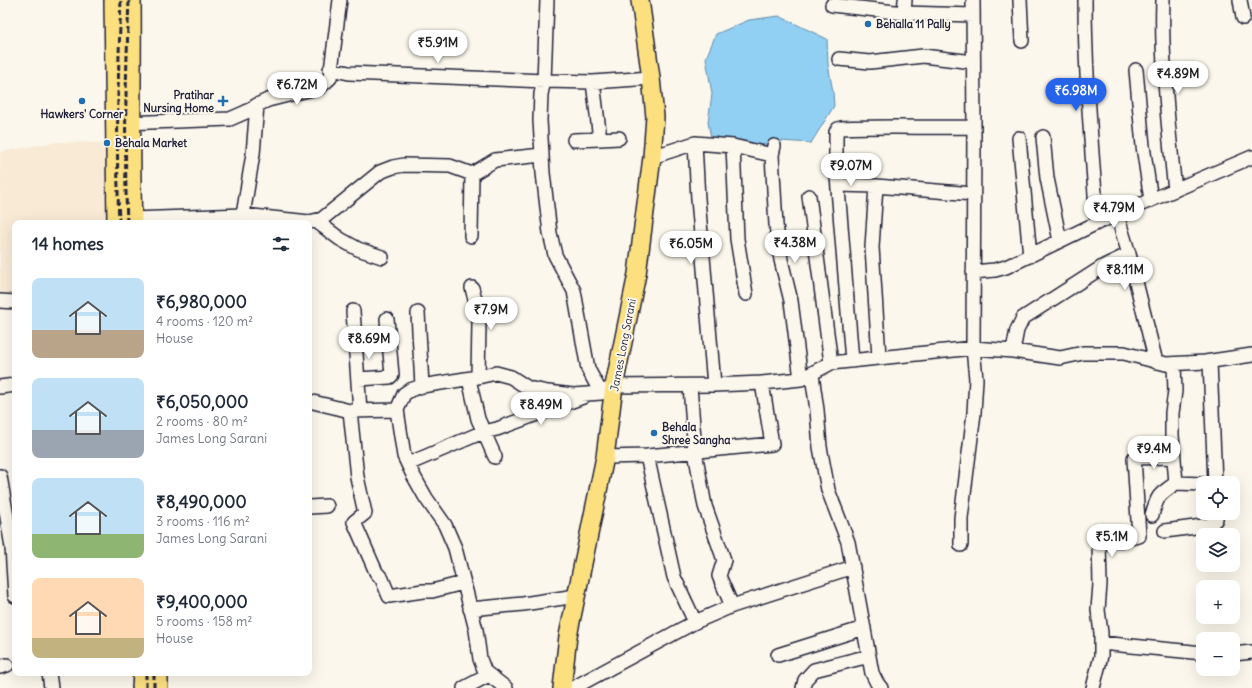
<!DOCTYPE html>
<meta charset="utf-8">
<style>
:root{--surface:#fff;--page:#f2f2f3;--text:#1f2937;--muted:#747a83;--accent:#2563eb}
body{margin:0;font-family:Delius,sans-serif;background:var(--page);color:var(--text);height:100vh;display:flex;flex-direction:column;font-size:15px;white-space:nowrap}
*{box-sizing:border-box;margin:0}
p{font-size:13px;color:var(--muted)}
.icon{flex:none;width:22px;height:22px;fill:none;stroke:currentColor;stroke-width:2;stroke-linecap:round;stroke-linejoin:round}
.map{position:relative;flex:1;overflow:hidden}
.sheet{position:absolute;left:12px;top:220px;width:300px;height:456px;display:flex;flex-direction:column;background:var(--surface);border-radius:8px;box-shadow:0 4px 16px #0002}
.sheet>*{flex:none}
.buttons{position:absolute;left:1196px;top:476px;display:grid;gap:8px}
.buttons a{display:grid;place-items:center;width:44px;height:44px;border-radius:8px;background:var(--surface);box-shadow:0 4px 16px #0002;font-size:20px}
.price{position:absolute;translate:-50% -34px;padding:0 9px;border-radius:14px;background:#fff;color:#222;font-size:13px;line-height:26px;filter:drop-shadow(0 1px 2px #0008)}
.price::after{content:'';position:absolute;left:50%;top:24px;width:12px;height:9px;margin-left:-6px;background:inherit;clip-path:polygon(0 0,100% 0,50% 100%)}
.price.selected{background:var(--accent);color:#fff}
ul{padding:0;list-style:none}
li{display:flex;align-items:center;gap:12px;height:100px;padding:0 20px}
li span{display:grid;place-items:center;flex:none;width:112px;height:80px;border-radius:8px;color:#555}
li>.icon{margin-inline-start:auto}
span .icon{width:48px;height:48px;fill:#fffc;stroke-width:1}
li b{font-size:17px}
h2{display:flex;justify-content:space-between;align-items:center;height:48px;padding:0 20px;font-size:17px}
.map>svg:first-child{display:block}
.built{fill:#f8ead5}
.water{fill:#91d0f2;stroke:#658aa9}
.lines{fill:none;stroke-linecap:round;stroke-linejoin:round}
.minor-casing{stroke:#22223b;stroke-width:16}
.major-casing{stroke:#22223b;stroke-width:20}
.highway-casing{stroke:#22223b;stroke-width:22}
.minor{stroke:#fbf7ec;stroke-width:13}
.major{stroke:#fce080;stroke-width:17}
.highway{stroke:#fce080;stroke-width:19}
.rail{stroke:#22223b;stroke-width:3;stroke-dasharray:6 3;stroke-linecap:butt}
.poi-dot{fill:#1f6fb2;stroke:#fbf7ec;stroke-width:1.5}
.labels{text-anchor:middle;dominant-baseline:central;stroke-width:4;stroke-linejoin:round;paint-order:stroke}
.poi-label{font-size:11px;font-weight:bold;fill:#22223b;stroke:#fbf7ec;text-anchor:start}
.street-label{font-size:11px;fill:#22223b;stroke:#fbf7ec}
</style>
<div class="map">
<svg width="1252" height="688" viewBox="0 0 1252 688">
<rect width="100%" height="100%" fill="#fbf7ec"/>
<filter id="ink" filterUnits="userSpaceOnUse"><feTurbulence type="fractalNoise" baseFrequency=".025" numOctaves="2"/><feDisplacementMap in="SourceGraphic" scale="8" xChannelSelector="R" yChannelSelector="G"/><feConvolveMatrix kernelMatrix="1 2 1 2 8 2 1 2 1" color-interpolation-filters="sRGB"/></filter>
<g filter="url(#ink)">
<path class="built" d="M56,142L107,143L110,223H15V296H0V152Z"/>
<path class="water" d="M779,16L827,39L828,64L833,92L834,106L811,143L780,141L756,146L712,143L708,122L712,94L706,58L716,34L749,20Z"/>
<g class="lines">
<g class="minor-casing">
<path id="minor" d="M547,0L544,81L541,94L540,120L543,173L550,233L555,255L574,291L588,369L601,393
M1020,0L1022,41
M1085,0C1085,75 1092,148 1097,223
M1163,0C1162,27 1163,53 1165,80C1167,117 1171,153 1175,190
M1240,0L1243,18
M832,5L904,13L973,15
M904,13L905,0
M839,59L870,62L923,56L973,62
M330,69L349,73L544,81L593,82L651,78
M1136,70L1143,146L1151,200
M124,123L230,119L246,112L257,105
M1043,137L1047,178L1060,241
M1019,138L1030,256
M600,139L619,138
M574,140L600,139L593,82
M695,143L698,199L714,385
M733,146L737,239L746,294
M774,146L772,155L776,225L781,260L791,301L801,379
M652,157L695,143L733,146L772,155
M838,185L876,186L973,194
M876,186L872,247L879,357
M809,196L831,363
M243,215L253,154L257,105L268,100L320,87L330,78L340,0
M1117,215L1129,254L1156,362
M132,219L243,215L309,222L322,219L380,172L393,167L404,165L450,166L472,174L495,160L542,155
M316,221L340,239L358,249L382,257
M471,236L472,174
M973,272L995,270L1006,267L1097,223L1252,157
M472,288L478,311L479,323L478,377
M0,301L15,302
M353,311L360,411
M418,313L422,386
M1013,351L1017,330L1023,318L1104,266L1129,254
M852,361L836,164V132L838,129L841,128C885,126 930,128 974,127
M1210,362L1215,483
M812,375L817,410L820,447L828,490L848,542L872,673L877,683L881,688
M358,379L390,377L392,375L387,319
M469,379L478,419L495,457
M690,386L695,452L705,506L724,560L719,576L732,606
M0,387L15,385
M309,401L350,411L397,410
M350,411L357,477L365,513L354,522L376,572L382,579L389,596L423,591H432L463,583
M647,456L674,577L695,622
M605,457L647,456L772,444L762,383
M408,464L483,432L497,429L583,397
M0,476L12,547L15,596
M1176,483L1203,484
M309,507L327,506
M1152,515C1158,494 1159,495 1176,483L1172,435V413L1175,391L1174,364
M1165,531L1210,525L1216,519V513
M961,545V518L974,413L976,379L973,348L974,127L973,0
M470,609L523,604L576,596
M1101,643L1203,653
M1233,654L1252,652
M778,655L864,628
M0,667L7,665
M49,673L51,688
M464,688L489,675
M506,688L485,672L480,659L476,630L455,548L445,525L426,498L413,475L404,456L397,410L404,394L410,390L422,386L478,377L496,373L511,377L528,388L548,392L573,395L601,393L614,386L714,385L762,383L801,379L831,363L973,348L1013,351L1060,358L1083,353H1124L1166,364L1205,362L1252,355
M573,688L695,622L732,606L853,567
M803,688L805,680L814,670L869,656
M1093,688L1101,656V633L1098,610L1100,584L1099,543L1101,540L1106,539L1121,540L1139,536L1134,458L1174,457"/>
</g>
<g class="major-casing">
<path id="major" d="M562,688L568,636L605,457L614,386L637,274L652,157L655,117L651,78L640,0"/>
</g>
<g class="highway-casing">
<path id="highway" d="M114,0L117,223
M131,0C132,74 129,149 132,223
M142,688L143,673
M158,688V673"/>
</g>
<use href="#minor" class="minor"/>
<use href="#major" class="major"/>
<use href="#highway" class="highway"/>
<path class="rail" d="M119,223C116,149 118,74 121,0
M127,223C124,149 126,74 129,0
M146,688V673
M154,688V673"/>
</g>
</g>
<g class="poi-dot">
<circle cx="868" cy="24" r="4"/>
<circle cx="82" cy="101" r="4"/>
<path d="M221 95h4v4h4v4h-4v4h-4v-4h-4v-4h4z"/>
<circle cx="107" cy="143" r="4"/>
<circle cx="654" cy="433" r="4"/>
</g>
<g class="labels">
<g class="poi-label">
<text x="876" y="24">Behalla 11 Pally</text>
<text x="214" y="95" text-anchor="end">Pratihar<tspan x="214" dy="13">Nursing Home</tspan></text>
<text x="82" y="114" text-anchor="middle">Hawkers' Corner</text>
<text x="115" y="143">Behala Market</text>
<text x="662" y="427">Behala<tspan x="662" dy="13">Shree Sangha</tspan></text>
</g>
<g class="street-label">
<text transform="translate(623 345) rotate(-79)">James Long Sarani</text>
</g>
</g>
</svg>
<div class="buttons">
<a><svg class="icon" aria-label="locate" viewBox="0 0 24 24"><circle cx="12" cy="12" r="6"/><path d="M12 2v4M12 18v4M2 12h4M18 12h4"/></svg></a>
<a><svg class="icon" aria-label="layers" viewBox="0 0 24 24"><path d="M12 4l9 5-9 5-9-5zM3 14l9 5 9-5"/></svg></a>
<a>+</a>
<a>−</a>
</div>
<b class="price" style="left:438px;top:64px">₹5.91M</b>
<b class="price" style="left:1178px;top:95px">₹4.89M</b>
<b class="price" style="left:297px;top:106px">₹6.72M</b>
<b class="price selected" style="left:1076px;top:112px">₹6.98M</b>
<b class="price" style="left:851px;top:187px">₹9.07M</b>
<b class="price" style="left:1114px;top:229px">₹4.79M</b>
<b class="price" style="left:795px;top:264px">₹4.38M</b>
<b class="price" style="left:691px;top:265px">₹6.05M</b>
<b class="price" style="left:1125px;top:291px">₹8.11M</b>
<b class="price" style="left:491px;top:331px">₹7.9M</b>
<b class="price" style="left:369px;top:360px">₹8.69M</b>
<b class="price" style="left:541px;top:426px">₹8.49M</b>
<b class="price" style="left:1154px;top:470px">₹9.4M</b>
<b class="price" style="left:1112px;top:558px">₹5.1M</b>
<section class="sheet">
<h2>14 homes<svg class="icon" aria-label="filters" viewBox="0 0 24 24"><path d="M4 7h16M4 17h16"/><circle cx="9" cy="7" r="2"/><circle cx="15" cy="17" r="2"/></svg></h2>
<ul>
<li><span style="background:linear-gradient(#bfe0f5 65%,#b9a48a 0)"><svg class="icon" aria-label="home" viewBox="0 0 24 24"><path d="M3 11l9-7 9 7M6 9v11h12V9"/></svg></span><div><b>₹6,980,000</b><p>4 rooms · 120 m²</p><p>House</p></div></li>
<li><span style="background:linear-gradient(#bfe0f5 65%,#9aa5b1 0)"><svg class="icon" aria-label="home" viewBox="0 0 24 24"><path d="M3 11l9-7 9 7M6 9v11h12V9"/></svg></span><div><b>₹6,050,000</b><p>2 rooms · 80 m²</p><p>James Long Sarani</p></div></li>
<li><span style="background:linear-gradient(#bfe0f5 70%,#8fb573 0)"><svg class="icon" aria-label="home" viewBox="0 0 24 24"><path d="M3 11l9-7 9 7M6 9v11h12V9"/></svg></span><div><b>₹8,490,000</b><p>3 rooms · 116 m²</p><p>James Long Sarani</p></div></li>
<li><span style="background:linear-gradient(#ffd9b3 75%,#c2b280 0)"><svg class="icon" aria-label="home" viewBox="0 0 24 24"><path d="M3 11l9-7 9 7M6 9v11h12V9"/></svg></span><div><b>₹9,400,000</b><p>5 rooms · 158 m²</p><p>House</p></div></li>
</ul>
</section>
</div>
